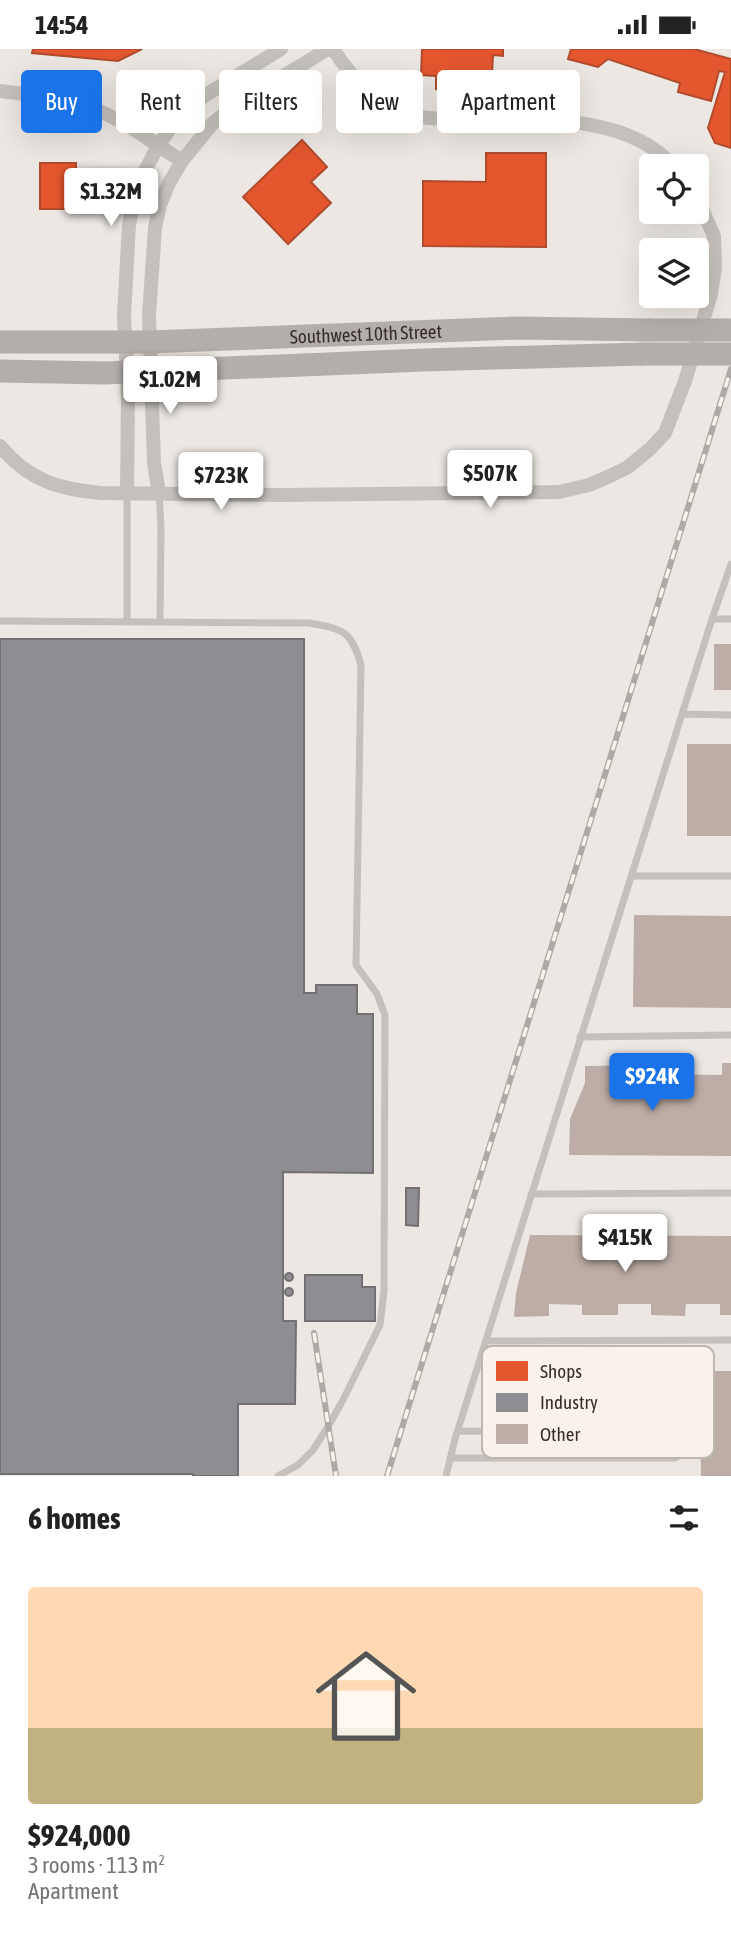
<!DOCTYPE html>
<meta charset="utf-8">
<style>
:root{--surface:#fff;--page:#f2f2f2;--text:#222;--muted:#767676;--line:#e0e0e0;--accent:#1a73e8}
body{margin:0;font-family:"Asap Condensed",sans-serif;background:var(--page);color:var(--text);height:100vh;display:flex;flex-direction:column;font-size:26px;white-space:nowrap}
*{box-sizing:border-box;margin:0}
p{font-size:23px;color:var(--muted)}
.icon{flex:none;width:38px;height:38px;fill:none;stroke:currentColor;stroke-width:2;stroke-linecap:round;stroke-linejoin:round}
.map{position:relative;height:1427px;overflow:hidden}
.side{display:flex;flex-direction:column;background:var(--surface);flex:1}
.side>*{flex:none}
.guide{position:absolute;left:21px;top:21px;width:690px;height:63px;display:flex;gap:14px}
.fabs{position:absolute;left:639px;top:105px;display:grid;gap:14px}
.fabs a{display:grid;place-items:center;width:70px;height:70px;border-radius:7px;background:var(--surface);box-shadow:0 7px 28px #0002;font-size:35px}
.price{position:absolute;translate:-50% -60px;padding:0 16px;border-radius:7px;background:#fff;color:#222;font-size:23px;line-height:46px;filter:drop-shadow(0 2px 4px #0008)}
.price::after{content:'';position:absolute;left:50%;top:42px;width:21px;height:16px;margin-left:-10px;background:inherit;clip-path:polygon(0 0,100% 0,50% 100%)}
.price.current{background:var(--accent);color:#fff}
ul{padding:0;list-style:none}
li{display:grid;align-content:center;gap:14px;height:371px;padding:0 28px}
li+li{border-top:2px solid var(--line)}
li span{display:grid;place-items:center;height:217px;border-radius:7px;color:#555}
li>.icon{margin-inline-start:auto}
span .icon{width:126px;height:126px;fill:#fffc;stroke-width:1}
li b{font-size:30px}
h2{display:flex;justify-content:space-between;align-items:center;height:84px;padding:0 28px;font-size:30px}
.tag{padding:0 24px;border-radius:7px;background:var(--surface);box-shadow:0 7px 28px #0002;font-size:24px;line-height:63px}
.tag.current{background:var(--accent);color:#fff}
.status{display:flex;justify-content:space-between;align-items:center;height:49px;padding:0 35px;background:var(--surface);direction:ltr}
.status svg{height:19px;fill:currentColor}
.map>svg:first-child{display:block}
.shops{fill:#e4572e;stroke:#b04b2d;stroke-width:2}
.industry{fill:#8d8d92;stroke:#737073;stroke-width:2}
.building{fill:#beada6}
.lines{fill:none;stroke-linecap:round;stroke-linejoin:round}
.lane{stroke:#c5c0bb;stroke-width:7}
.street{stroke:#c5c0bb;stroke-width:14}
.primary{stroke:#b4aeaa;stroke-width:23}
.rail-casing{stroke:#ada9a5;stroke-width:6}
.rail{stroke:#f8f2ea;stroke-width:3.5;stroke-dasharray:10;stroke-linecap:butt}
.primary-bridge{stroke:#b4aeaa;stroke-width:23}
.labels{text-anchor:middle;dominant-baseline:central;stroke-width:7;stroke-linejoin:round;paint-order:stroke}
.street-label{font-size:19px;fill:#352e2a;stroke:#f8f2ea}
.key{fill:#f8f2ea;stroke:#beb7b0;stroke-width:2}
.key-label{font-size:19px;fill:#352e2a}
</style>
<div class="status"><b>14:54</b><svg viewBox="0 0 49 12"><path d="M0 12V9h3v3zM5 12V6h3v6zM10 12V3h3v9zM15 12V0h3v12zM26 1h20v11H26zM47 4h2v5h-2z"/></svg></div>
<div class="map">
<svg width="731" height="1427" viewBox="0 0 731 1427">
<rect width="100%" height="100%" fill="#ece7e2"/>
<path class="shops" d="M33,0H142L118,12L32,4Z
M422,0H503V7L493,6L492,26H480V42L436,40V27L421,26Z
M571,0H694L731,10V99L715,94L708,79L725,23L719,22L711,52L678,43L680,34L608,10L598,18L568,10Z
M302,91L327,118L311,133L331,154L288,195L243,148Z
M486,104H546V198L423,197V132L486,133Z
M40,114H76V123H101V147H88L89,160H40Z"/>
<path class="industry" d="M0,590H304V944H316V936H357V965H373V1124L283,1123V1272H296L295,1355H238V1427H193V1425H0Z
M406,1139H419L418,1177L406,1176Z
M285 1228a4 4 0 1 1 8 0a4 4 0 1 1-8 0Z
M305,1226H362V1238H375V1272H305Z
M285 1243a4 4 0 1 1 8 0a4 4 0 1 1-8 0Z"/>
<path class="building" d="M714,595H731V641H714Z
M687,695H731V787H687Z
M634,866L731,867V959L633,958Z
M722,1014H731V1107L569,1106L570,1070L585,1034V1017L654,1016V1025L722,1026Z
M530,1186L731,1187V1266H720V1255H686L685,1267L651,1266V1255H618V1266H582V1256L549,1255V1267L514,1268L516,1244Z
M530,1319V1328L562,1327L565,1319H598V1323L731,1322V1427H701L700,1361L488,1363L487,1329H495L498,1320Z"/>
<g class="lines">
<path class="lane" d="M159,444L161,479L160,573
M127,445V573
M712,570L731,515
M731,570H712L682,665L731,666
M0,572L309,574C343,580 351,581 361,616L356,916L377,945L385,966L384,1242L380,1276L343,1351L329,1376L313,1401L298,1416L278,1427
M632,827H731
M580,988L731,986
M531,1145L731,1144
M486,1292L731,1291
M450,1409H675L681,1406L685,1395L682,1385L676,1383L458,1382
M446,1427L455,1390L682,665"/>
<path class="street" d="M333,0C351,28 375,54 408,65C423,71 459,70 477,70C539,71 628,65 673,117
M0,42C30,46 63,48 92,59C124,71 153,94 182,112
M0,397C28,431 58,440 101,444L283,446L559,443L589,436L610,427L628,418L650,400L665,384L685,332L711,245L715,219L714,187L696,146
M127,444L128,347L124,267L129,176L137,137L158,97L171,78L186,62L204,47L281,0
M159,444L154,414L149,266L155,179L160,156L169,134L182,112L212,75L234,57L328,0"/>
<g class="primary">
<path id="s1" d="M0,293H150L518,279L650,281"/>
<path d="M0,322L105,324L423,311L642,305"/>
</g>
<g class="rail-casing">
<path id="rail" d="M314,1284L336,1427
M387,1427L731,320"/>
</g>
<use href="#rail" class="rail"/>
<path class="primary-bridge" d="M650,281H731
M642,305H731"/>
</g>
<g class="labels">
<g class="street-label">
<text stroke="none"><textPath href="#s1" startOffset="366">Southwest 10th Street</textPath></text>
</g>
</g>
<rect x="482" y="1297" width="232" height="112" rx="10" class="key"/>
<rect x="496" y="1312" width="32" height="20" fill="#e4572e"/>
<rect x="496" y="1344" width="32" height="19" fill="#8d8d92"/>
<rect x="496" y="1375" width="32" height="20" fill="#beada6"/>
<g class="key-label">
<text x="540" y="1329">Shops</text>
<text x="540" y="1360">Industry</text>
<text x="540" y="1392">Other</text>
</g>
</svg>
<div class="fabs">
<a><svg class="icon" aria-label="locate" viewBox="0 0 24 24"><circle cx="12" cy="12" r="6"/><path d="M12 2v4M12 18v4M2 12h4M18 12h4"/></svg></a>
<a><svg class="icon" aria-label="layers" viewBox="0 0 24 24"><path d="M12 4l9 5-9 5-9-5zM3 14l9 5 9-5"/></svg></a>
</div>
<b class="price" style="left:111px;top:179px">$1.32M</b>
<b class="price" style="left:170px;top:367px">$1.02M</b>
<b class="price" style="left:490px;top:461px">$507K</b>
<b class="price" style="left:221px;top:463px">$723K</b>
<b class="price current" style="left:652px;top:1064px">$924K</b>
<b class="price" style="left:625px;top:1225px">$415K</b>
<div class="guide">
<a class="tag current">Buy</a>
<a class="tag">Rent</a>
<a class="tag">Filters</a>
<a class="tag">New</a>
<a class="tag">Apartment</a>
</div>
</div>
<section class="side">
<h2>6 homes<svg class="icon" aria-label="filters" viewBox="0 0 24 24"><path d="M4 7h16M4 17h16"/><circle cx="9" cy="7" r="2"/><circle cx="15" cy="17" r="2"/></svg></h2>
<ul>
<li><span style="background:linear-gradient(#ffd9b3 65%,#c2b280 0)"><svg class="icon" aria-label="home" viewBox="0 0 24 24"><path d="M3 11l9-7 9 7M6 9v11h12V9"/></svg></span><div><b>$924,000</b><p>3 rooms · 113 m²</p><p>Apartment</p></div></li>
</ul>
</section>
